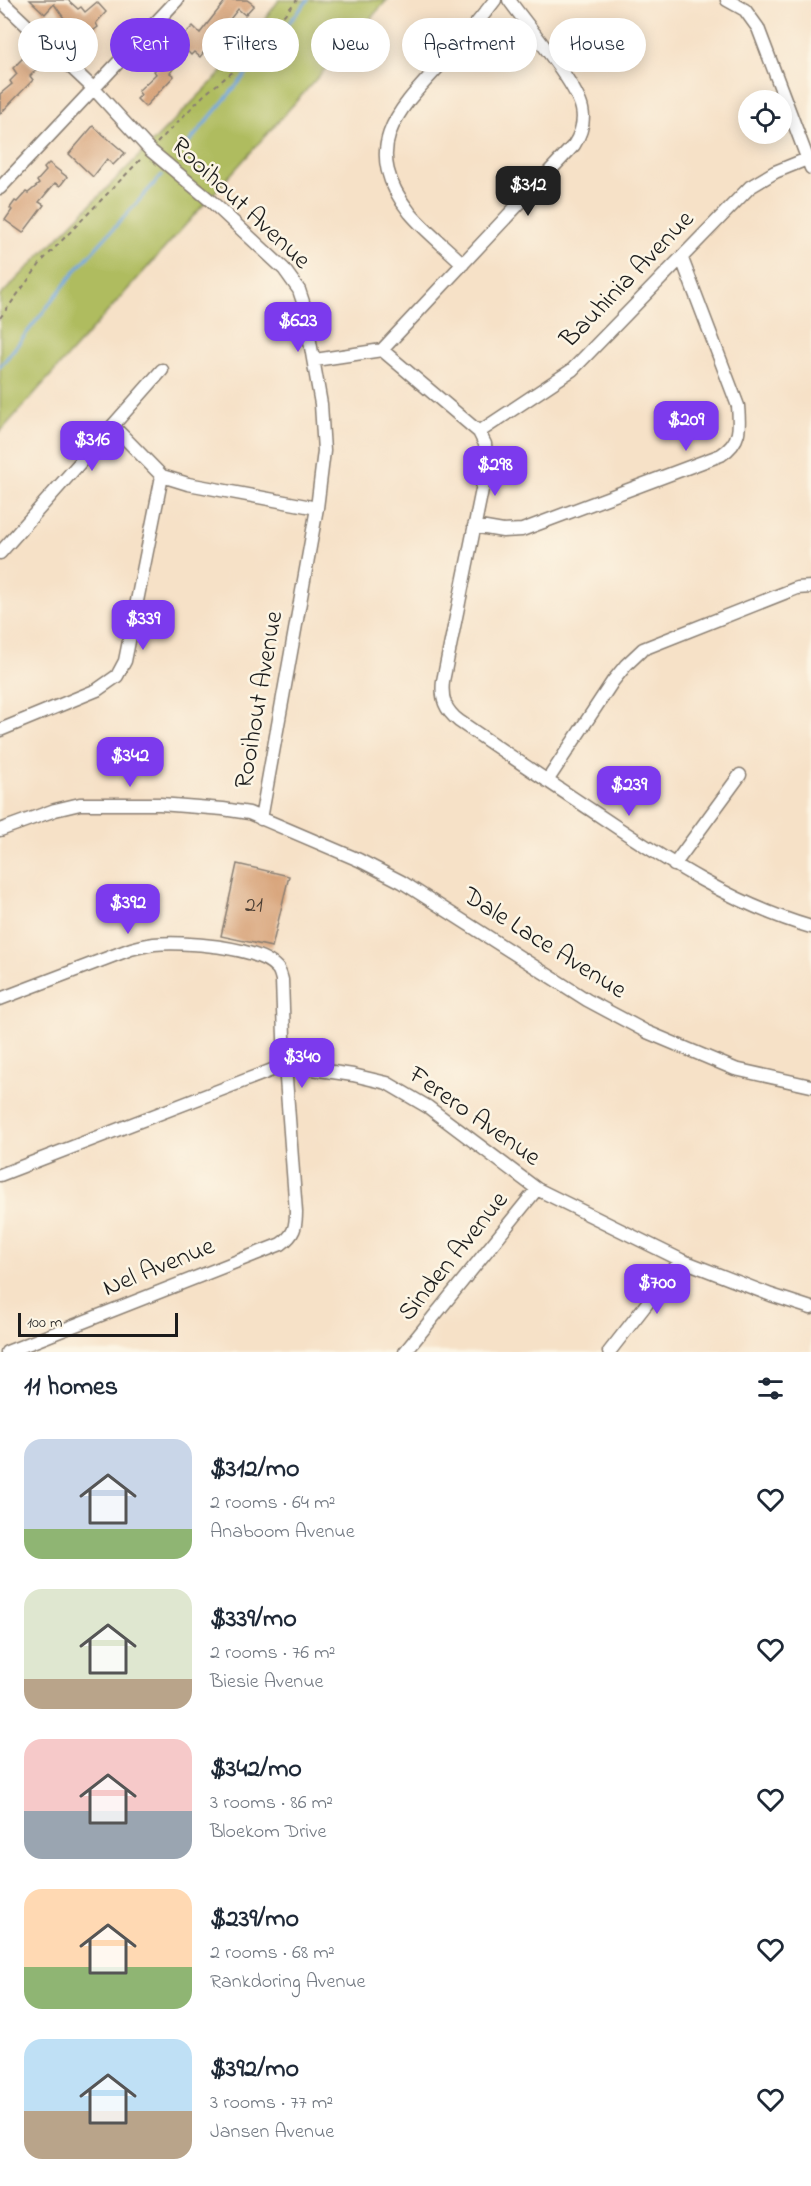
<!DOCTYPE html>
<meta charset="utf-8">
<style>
:root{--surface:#fff;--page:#f2f2f3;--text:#1f2937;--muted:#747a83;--accent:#7c3aed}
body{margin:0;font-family:"Indie Flower",sans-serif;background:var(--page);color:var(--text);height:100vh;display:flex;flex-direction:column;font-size:22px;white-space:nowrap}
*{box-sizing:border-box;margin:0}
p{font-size:20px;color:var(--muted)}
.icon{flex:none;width:33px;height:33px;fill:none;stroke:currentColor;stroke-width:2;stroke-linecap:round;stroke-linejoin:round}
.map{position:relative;height:1352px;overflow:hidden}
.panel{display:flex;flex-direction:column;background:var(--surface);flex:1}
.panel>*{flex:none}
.hud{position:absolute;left:18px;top:18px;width:776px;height:54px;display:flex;gap:12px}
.fabs{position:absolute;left:738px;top:90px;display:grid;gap:12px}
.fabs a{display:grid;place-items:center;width:54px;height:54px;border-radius:50%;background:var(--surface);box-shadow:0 3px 15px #0003;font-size:30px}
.scale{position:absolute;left:18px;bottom:15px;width:160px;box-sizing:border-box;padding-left:6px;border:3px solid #1c1c1c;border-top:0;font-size:16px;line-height:21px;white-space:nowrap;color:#1c1c1c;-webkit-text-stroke:4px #fcf5e5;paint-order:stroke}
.price{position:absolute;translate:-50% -51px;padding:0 14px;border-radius:12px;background:var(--accent);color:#fff;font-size:20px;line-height:39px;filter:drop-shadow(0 2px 3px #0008)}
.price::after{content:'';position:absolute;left:50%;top:36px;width:18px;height:14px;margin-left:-9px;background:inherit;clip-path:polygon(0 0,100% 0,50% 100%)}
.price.selected{background:#222;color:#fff}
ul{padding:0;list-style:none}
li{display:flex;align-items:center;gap:18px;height:150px;padding:0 24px}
li span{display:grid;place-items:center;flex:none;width:168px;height:120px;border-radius:18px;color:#555}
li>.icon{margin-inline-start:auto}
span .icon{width:72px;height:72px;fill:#fffc;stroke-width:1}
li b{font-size:26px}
h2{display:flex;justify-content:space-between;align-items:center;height:72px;padding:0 24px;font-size:26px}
.chip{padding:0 21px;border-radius:27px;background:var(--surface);box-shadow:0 3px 15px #0003;font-size:21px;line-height:54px}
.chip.selected{background:var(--accent);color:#fff}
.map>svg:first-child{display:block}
.green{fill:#afbc5e;stroke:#666c3d;stroke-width:1.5}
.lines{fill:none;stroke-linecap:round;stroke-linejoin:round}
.stream{stroke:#70a6de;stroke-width:3}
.building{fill:#d7a278}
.minor-casing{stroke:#897e72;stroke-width:15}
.path{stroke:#897e72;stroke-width:2;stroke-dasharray:4.5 4.5;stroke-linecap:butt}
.minor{stroke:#fff;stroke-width:12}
.labels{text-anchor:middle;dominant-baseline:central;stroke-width:5;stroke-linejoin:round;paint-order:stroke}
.number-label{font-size:22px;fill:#4b3e33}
.street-label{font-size:26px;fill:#1c1c1c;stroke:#fcf5e5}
</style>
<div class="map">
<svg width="811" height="1352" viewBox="0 0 811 1352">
<rect width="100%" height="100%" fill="#fcf5e5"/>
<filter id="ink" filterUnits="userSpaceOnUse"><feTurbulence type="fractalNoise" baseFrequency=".0167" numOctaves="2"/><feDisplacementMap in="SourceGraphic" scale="12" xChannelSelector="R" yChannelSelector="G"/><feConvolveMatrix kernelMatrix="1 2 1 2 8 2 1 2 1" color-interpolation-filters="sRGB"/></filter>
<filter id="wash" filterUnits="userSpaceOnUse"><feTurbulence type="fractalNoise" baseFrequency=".008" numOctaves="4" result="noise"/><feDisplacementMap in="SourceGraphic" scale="24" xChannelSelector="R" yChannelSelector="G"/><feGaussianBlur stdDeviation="1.35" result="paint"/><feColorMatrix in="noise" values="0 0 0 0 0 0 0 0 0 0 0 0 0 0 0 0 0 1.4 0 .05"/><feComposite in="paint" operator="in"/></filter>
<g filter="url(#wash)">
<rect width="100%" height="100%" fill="#f6e1c7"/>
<path class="green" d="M279,0H387L0,432V296L237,57Z"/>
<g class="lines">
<path class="stream" d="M181,152L308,0
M0,367L77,269L162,175"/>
</g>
<g id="blocks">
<path class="building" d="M30,0H68L78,9L81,7L85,12L97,2L106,12L96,23L98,27L82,39L73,31L54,4L45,14Z
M226,0H247L254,5L245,15L238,9L200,57L194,52L191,55L187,51L170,73L174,76L145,107L137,99L141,95L138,91L156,74L154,71L167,60L163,56L193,26L200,33Z
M23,58L36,70L30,76L33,80L0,114V94L12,84L10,81L17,74L13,68Z
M93,126L125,153L113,165L107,159L93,177L69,154Z
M49,163L67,177L60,186L55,183L39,202L44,205L23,233L5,220L12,210L10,208L15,201L17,202L26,192L28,193L39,184L37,181L46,171L44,168Z
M237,864L289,876L272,947L221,936Z"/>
</g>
</g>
<g filter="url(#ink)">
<use href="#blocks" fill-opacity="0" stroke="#897e72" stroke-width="1.5"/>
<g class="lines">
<g class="minor-casing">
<path id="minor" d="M0,0L94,89L150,150L212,202L284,269L299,290L303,302L321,404L324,451L317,508L261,819
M727,0L745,10L758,28L811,168
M0,188L177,0
M463,264C446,247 425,231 410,213C360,148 396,112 442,63C461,43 478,22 495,0
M382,350L479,432L485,444L487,465L443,681C441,699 445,710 459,721C507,754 555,786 603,818C667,861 735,905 811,927
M315,360L382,350L574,145C581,134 585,123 582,109C577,84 526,24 509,0
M113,426L162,476L188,484L317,508
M479,432L572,370L750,187L775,172L807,159
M474,526L503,531L522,530L721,455C741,442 740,428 738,406L682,259
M0,553L162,370
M0,730L97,690L117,676L125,661L162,476
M547,781L613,681L626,665L643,649L797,588L811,587
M0,830L55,810L80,804H160L223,809L249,813L359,860L402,882L587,1000L647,1032L735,1069L811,1086
M674,865L740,775
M0,999L131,949C139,947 147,945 154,944C181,941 258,946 277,968C280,971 281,976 282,980L285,1065L296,1212C296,1227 294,1235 281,1244L7,1352
M0,1175L285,1065L353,1075L387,1083L428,1107L537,1189L681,1260L771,1295L811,1308
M405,1352L537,1189
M609,1352L681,1260"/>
</g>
<path class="path" d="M157,143L205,94L239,67L297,0
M0,318L43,260L142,158"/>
<use href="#minor" class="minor"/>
</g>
</g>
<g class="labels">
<g class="number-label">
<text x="254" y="906">21</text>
</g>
<g class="street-label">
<text transform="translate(240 204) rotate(43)">Rooihout Avenue</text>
<text transform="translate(628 280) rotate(-46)">Bauhinia Avenue</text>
<text transform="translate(260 700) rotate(-80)">Rooihout Avenue</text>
<text transform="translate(544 944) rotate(32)">Dale Lace Avenue</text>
<text transform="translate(474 1117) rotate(35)">Ferero Avenue</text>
<text transform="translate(454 1257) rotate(-51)">Sinden Avenue</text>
<text transform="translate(159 1268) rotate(-22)">Nel Avenue</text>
</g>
</g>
</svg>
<div class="fabs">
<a><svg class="icon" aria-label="locate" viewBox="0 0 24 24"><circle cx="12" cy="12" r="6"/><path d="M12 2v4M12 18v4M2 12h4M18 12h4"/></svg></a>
</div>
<div class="scale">100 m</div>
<b class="price selected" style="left:528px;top:217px">$312</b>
<b class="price" style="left:298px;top:353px">$623</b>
<b class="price" style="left:686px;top:452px">$209</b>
<b class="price" style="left:92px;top:472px">$316</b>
<b class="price" style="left:495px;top:497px">$298</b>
<b class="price" style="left:143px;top:651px">$339</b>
<b class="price" style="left:130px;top:788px">$342</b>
<b class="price" style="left:629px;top:817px">$239</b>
<b class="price" style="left:128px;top:935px">$392</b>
<b class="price" style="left:302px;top:1089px">$340</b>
<b class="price" style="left:657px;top:1315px">$700</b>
<div class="hud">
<a class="chip">Buy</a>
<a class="chip selected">Rent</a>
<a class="chip">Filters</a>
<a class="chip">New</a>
<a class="chip">Apartment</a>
<a class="chip">House</a>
</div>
</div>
<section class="panel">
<h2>11 homes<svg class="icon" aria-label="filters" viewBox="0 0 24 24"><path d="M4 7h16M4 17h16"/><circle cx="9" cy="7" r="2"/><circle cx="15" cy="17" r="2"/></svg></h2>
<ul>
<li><span style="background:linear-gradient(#c9d6e8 75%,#8fb573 0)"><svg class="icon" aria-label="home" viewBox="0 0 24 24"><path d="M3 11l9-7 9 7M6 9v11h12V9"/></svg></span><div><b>$312/mo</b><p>2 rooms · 64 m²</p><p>Anaboom Avenue</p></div><svg class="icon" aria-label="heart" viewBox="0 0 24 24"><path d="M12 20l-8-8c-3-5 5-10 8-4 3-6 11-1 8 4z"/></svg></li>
<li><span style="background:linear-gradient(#dfe7d0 75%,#b9a48a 0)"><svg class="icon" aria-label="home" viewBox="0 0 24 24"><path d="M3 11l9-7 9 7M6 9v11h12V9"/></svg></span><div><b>$339/mo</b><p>2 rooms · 76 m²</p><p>Biesie Avenue</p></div><svg class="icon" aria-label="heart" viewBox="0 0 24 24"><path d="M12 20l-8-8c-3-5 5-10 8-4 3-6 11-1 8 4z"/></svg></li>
<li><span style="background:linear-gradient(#f6c9c9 60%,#9aa5b1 0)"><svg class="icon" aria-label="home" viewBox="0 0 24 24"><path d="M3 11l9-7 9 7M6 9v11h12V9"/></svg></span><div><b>$342/mo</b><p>3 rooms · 86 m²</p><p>Bloekom Drive</p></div><svg class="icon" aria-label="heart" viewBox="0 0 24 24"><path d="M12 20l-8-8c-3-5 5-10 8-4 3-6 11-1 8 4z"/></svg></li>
<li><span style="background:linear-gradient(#ffd9b3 65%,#8fb573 0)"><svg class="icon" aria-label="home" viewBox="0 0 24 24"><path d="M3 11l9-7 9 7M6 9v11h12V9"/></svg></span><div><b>$239/mo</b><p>2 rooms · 68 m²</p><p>Rankdoring Avenue</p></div><svg class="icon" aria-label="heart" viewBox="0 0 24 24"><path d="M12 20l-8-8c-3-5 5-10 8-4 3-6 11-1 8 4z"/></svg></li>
<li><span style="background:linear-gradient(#bfe0f5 60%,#b9a48a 0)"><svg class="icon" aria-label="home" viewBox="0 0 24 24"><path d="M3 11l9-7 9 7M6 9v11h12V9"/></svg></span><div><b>$392/mo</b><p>3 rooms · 77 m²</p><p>Jansen Avenue</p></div><svg class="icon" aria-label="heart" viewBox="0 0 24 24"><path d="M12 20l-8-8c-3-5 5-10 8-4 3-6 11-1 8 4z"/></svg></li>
</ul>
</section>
